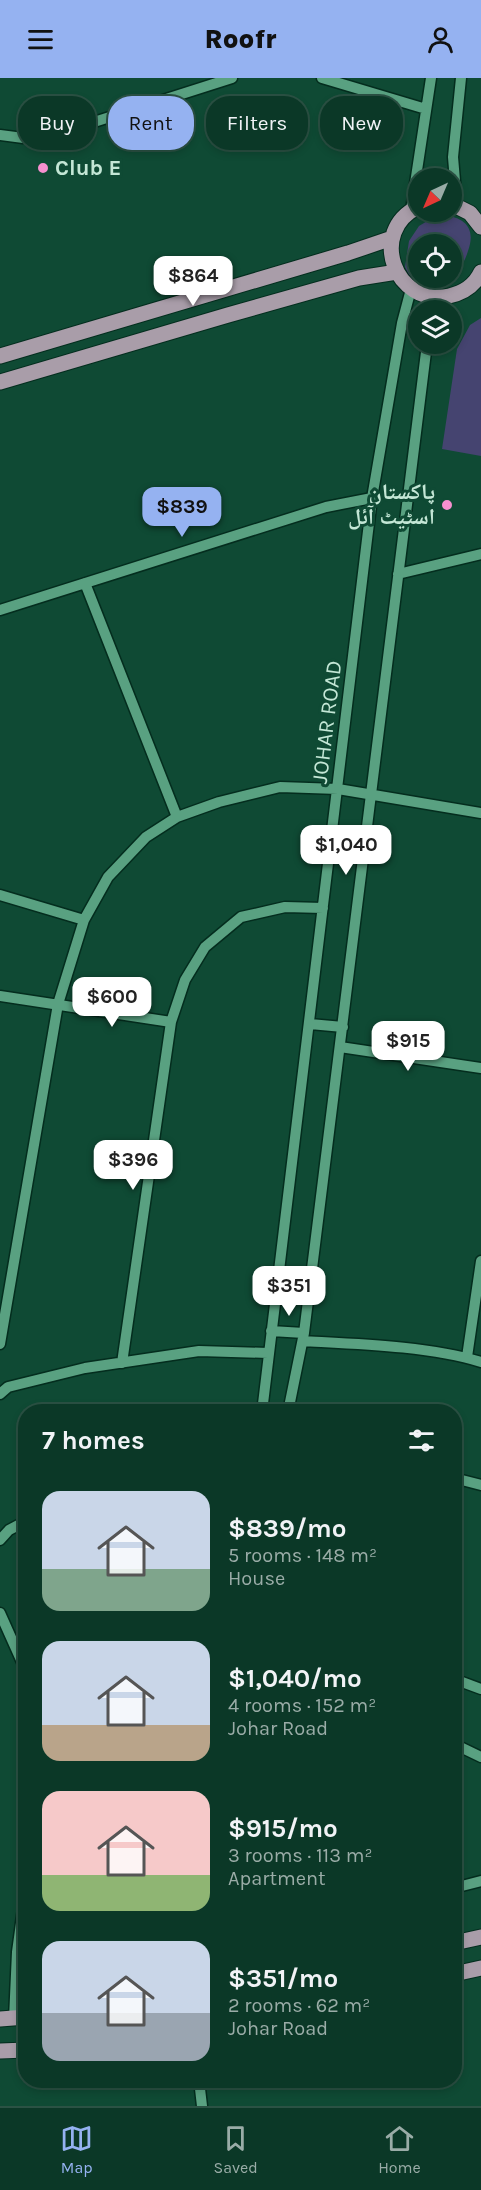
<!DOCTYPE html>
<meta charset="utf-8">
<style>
:root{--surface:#0b3827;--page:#194333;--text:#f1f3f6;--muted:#9aaca7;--line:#2b5244;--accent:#95b2f1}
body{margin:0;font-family:Karla,"Noto Naskh Arabic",sans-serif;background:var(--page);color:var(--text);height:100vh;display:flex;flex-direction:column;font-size:22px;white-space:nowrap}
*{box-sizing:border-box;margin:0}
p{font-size:20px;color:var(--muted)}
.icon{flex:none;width:33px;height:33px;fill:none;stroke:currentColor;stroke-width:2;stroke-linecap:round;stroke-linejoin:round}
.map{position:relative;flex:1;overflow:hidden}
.sheet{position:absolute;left:18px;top:1326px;width:444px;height:684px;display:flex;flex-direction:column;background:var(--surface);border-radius:24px;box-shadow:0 3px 9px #0003,0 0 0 2px var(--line)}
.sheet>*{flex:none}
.banner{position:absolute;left:18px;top:18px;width:446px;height:54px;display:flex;gap:12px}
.needle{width:39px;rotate:224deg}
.fabs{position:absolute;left:408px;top:90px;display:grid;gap:12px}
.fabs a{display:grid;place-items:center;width:54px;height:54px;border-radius:50%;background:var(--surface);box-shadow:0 3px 9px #0003,0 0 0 2px var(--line);font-size:30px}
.price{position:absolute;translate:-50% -51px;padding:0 14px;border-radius:12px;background:#fff;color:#222;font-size:20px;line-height:39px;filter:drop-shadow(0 2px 3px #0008)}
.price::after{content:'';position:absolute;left:50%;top:36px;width:18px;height:14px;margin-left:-9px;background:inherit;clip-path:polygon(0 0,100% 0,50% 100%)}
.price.current{background:var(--accent);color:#111}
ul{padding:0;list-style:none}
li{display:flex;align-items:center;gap:18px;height:150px;padding:0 24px}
li span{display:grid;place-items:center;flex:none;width:168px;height:120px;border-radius:18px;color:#555}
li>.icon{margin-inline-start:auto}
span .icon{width:72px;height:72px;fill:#fffc;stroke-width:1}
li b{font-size:26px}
h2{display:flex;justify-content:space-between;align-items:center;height:72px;padding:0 24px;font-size:26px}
.pill{padding:0 21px;border-radius:24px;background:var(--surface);box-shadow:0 3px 9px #0003,0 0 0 2px var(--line);font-size:21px;line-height:54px}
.pill.current{background:var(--accent);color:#111}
header{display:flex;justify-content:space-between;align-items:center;height:78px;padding:0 24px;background:var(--accent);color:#111;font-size:27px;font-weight:800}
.tab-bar{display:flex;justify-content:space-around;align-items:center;height:84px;border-top:2px solid var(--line);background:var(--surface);font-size:16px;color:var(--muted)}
.tab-bar a{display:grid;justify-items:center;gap:3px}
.tab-bar .current{color:var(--accent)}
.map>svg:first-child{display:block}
.green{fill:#454470}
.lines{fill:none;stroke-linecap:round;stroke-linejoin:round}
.minor-casing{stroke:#042d1e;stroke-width:13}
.major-casing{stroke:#042d1e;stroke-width:17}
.minor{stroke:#59a181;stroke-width:10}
.major{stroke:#a99da9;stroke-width:15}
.poi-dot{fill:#f690cf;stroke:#0f4a34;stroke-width:2}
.labels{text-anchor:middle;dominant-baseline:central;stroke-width:6;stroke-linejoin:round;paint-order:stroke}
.poi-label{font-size:22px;font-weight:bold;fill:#c4e7d6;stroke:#0f4a34;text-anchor:start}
.street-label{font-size:22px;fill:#c4e7d6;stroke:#0f4a34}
</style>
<header><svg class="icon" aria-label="menu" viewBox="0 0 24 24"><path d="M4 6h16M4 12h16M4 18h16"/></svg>Roofr<svg class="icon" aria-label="person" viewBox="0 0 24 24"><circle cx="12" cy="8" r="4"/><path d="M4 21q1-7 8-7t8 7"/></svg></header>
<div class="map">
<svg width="481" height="2028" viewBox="0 0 481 2028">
<rect width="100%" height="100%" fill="#0f4a34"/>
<path class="green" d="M444,137C466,140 476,151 468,173C465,183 461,190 452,196V166H418V200H445C434,206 425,207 412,203L405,189L409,163L419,148L434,139Z
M481,240V378L442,371L457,271L470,247Z"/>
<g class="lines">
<g class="minor-casing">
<path id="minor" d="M322,0L426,31
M0,57L31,61L69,52L232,0
M457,127L453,79L461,0
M411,132L431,0
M436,232L442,220
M398,496L481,476
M85,505L177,739
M0,532L326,429L372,420
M0,817L84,842
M0,918L171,944
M310,946L343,949
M340,969L481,990
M271,1253L304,1255
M303,1263C358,1266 429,1268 481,1284
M0,1266L58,926L84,842L108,799L146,759L177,739L219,724L280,709L338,711L481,735
M467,1279L481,1183
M122,1285L171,944L185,902L205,869L241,839L285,829L323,830
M0,1316L8,1309L85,1290L199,1273L268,1275
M262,1334L372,420L402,245L411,211
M288,1334L304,1255L427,266
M454,1400L481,1407
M0,1462L9,1452L26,1443
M0,1535L26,1593
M454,1601L481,1611
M454,1666L481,1679
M454,1810L481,1803
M14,1941L17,1874L26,1809
M199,2002L202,2028"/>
</g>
<g class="major-casing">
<path id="major" d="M452,126L470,135L481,149
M418,129C368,153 394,229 449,218C463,215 475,207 481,194
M0,278L348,175L392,160
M0,304L228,237L359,200L397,194
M454,1865L481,1859
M454,1896L481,1890
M0,1941L26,1939
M0,1973L26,1972"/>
</g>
<use href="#minor" class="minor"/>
<use href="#major" class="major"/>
</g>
<g class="poi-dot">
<circle cx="43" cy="90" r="6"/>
<circle cx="447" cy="427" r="6"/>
</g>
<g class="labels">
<g class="poi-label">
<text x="55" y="90">Club E</text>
<text x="435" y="414" text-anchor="end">پاکستان<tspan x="435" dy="25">اسٹیٹ آئل</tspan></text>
</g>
<g class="street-label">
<text transform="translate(327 644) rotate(-83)">JOHAR ROAD</text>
</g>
</g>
</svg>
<div class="fabs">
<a><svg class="needle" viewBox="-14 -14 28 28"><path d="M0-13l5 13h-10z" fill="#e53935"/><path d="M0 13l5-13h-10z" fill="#9aaca7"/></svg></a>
<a><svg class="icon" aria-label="locate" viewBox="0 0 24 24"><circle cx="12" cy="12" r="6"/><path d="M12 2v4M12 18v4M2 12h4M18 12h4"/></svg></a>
<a><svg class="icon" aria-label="layers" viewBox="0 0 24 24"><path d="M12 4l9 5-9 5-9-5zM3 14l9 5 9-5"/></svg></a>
</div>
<b class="price" style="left:193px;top:229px">$864</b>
<b class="price current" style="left:182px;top:460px">$839</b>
<b class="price" style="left:346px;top:798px">$1,040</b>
<b class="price" style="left:112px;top:950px">$600</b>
<b class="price" style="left:408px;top:994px">$915</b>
<b class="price" style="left:133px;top:1113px">$396</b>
<b class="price" style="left:289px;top:1239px">$351</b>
<div class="banner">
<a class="pill">Buy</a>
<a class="pill current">Rent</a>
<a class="pill">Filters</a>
<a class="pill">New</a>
</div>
<section class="sheet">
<h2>7 homes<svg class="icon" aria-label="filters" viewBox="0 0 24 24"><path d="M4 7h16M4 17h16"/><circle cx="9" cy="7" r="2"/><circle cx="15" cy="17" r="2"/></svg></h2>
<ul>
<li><span style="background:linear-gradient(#c9d6e8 65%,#7fa58c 0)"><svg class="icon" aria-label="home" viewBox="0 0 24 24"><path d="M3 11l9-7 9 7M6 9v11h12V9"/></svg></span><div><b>$839/mo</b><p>5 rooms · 148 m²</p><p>House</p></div></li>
<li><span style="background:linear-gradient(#c9d6e8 70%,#b9a48a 0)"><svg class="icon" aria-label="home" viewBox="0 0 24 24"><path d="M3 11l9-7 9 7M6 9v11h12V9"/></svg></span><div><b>$1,040/mo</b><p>4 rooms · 152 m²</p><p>Johar Road</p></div></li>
<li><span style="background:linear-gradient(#f6c9c9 70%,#8fb573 0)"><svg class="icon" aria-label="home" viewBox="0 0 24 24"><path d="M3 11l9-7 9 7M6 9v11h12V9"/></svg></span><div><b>$915/mo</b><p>3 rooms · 113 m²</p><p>Apartment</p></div></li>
<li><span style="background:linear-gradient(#c9d6e8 60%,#9aa5b1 0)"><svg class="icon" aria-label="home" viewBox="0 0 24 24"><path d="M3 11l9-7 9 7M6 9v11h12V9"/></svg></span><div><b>$351/mo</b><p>2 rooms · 62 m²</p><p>Johar Road</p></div></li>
</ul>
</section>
</div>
<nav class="tab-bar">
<a class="current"><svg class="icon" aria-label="map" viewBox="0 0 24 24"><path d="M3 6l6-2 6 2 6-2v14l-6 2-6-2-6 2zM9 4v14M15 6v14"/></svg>Map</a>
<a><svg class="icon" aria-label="saved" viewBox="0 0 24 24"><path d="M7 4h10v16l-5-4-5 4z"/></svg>Saved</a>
<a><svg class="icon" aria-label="home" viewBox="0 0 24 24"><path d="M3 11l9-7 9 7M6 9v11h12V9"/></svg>Home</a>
</nav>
